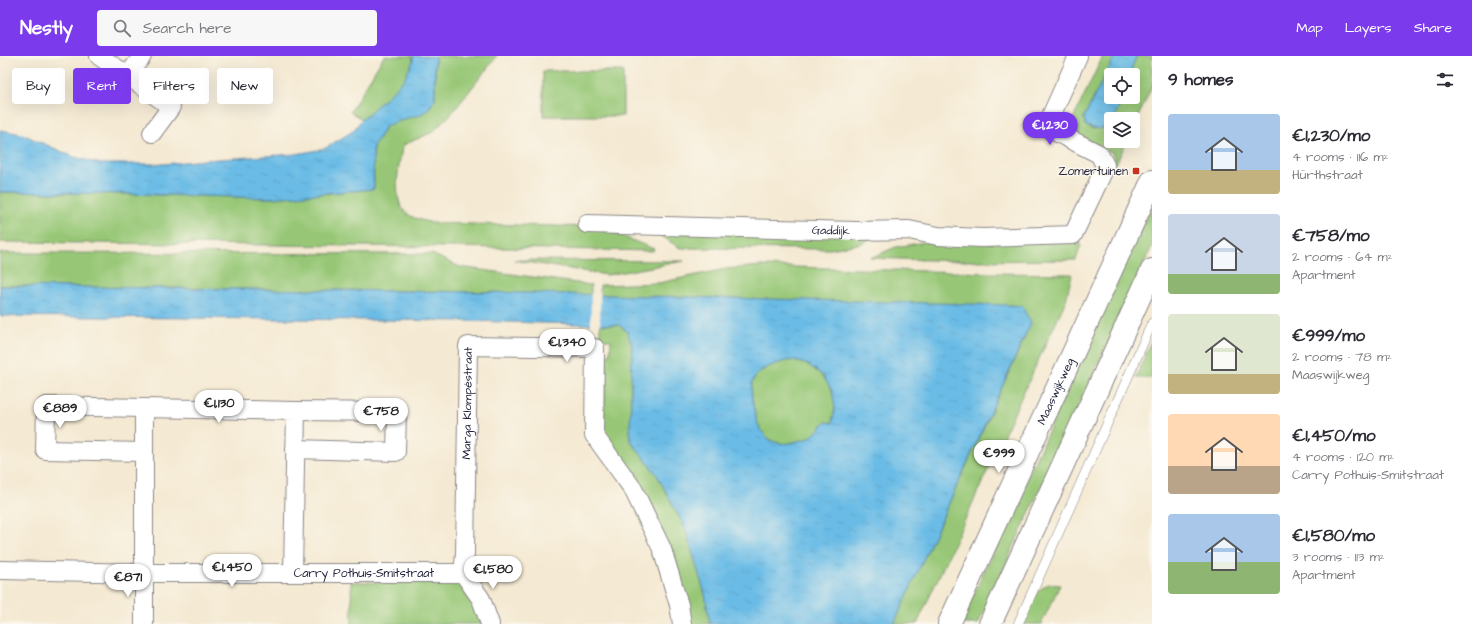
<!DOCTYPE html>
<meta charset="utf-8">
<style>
:root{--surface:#fff;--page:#f7f7f7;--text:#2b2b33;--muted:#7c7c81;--accent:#7c3aed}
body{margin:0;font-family:"Architects Daughter",sans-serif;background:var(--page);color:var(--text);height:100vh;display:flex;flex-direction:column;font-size:15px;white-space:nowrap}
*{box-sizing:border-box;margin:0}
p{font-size:13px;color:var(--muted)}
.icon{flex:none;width:22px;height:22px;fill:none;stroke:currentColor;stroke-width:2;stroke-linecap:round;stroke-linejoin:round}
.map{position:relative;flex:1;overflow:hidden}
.drawer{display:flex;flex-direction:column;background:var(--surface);width:320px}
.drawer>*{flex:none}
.guide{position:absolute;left:12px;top:12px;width:380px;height:36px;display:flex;gap:8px}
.tools{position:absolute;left:1104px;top:12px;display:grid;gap:8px}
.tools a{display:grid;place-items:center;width:36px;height:36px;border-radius:4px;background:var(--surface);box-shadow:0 4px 16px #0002;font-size:20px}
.price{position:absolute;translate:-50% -34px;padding:0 9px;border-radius:14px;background:#fff;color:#222;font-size:13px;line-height:26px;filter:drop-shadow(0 1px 2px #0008)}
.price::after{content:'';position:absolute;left:50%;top:24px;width:12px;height:9px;margin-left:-6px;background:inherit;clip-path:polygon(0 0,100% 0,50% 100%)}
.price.active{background:var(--accent);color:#fff}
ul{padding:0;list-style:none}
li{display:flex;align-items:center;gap:12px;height:100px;padding:0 16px}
li span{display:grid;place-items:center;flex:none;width:112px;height:80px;border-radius:4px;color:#555}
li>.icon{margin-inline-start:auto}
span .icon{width:48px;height:48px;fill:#fffc;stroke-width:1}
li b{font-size:17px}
h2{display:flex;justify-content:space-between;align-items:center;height:48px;padding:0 16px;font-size:17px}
.pill{padding:0 14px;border-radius:4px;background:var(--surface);box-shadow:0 4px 16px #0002;font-size:14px;line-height:36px}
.pill.active{background:var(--accent);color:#fff}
header{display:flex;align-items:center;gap:24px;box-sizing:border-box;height:56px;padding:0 20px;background:var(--accent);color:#fff}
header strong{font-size:19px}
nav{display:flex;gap:22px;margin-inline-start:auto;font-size:14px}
.search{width:280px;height:36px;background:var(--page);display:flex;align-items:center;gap:10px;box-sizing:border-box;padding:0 14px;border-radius:4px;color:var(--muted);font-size:15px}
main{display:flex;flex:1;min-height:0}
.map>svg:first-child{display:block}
.green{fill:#97c776;stroke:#5c7458}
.water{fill:url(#water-ripples);stroke:#466f90;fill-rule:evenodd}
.pier{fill:#f4e9d2}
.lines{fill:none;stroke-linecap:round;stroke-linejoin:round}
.service-casing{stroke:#8b8686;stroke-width:10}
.minor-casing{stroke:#8b8686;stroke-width:20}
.tertiary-casing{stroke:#8b8686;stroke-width:24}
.service{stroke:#fff;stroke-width:9}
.minor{stroke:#fff;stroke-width:18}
.tertiary{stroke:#fff;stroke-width:22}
.poi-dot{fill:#c8321e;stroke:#fbf7ec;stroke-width:1.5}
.labels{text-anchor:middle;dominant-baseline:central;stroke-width:3;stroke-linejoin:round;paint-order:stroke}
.poi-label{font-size:12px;fill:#22223b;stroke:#fbf7ec;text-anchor:end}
.street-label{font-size:12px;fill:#22223b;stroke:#fbf7ec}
</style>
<header>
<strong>Nestly</strong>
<div class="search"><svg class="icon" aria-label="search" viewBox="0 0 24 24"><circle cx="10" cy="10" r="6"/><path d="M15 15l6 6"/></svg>Search here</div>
<nav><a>Map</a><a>Layers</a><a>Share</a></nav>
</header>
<main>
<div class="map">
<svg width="1152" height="568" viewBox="0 0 1152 568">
<defs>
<pattern id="water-ripples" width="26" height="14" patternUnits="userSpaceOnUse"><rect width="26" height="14" fill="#6abce6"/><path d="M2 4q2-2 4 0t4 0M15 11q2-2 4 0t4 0" fill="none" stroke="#5ca1c6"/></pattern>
</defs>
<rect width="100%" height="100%" fill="#fbf7ec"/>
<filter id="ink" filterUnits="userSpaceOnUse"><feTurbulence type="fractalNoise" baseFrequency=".025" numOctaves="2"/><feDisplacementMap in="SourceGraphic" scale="8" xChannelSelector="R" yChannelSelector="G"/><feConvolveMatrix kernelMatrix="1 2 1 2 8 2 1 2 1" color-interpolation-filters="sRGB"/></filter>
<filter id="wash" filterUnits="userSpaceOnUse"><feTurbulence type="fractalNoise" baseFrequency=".012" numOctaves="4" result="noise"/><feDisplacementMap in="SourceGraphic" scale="16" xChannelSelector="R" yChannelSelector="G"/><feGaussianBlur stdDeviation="0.9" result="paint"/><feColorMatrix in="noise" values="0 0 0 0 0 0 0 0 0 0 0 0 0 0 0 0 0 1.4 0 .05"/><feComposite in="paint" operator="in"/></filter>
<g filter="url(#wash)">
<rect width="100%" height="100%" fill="#f4e9d2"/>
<path class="green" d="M384,0H413C412,25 379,48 362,63L350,56Z
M435,0H497L453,56L433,76L403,89C399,105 392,141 404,155C412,163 422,164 432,167L599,171L654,193L653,195L451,191L0,186V136L131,138L271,142L374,133L373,91L386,70L407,62L420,59L429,52L435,43Z
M1103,0H1115L1084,61L1085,69L1092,73L1110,69L1111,66V85H1127L1116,108L1114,107L1115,103L1112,97C1100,88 1069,79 1061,69C1059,66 1060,63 1061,59L1072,65Z
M1137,0H1152V30L1133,72V63H1113L1119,51V44L1121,41H1133V19H1130L1133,8Z
M543,15H623V60H543Z
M1152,149V190L978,568H960Z
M649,172L892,174L859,188L830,193L680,192Z
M1068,183L1081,189L1076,204L961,205L870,202L896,191L925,186Z
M0,197L432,198L460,211L591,229V239L486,236L0,230Z
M514,204L684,205L607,219Z
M762,210L989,217L1072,218L1066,244L917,568H894L1025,281L1022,250L600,239V229L659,227L725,213Z
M600,268L619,269L627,275L632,290L630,384L657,419L685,472L705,538L710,568H687L605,384L604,366L606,299L610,298L611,284L602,283L600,280Z
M1152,286V322H1136L1150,287Z
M790,304L809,309L823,320L832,335L835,352L832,367L825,366C821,371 817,376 812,380C809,383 803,384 798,385C769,395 757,375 753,348C752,341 750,331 753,324C760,311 776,308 790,304Z
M351,526L461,527L472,545L484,568H352Z
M1049,528L1060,529L1041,568H1022C1028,553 1033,534 1049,528Z"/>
<path class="water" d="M413,0H435V43L429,52L420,59L407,62L386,70L373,91L374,133L271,142L131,138L0,136V74L22,78L74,101L101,108H164L205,104L296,98L324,93L353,75L362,63L387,41L404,23L413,5Z
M1115,0H1137L1133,8L1130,19H1111V41H1121L1119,45V51L1113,63H1111L1110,69C1100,74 1095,74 1085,69L1084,61Z
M0,230L486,236L1009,249L1022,250L1031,267L894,568H710L705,538L685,472L657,419L630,384L632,290L627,275L619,269L468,265L0,260ZM790,304L809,309L823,320L832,335L835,352L832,367L825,366C821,371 817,376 812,380C809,383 803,384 798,385C769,395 757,375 753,348C752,341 750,331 753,324C760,311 776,308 790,304Z"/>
<path class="pier" d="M591,237H600V270H591Z"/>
</g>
<g filter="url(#ink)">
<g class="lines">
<g class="service-casing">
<path id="service" d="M1018,568L1152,267"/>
</g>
<g class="minor-casing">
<g id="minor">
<path d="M99,0L128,20L142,0"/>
<path d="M128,20L171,51L152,77"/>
<path id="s1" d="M587,168L856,175L909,174L938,180L982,182L1073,179L1102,118L1105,109L1099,98L1046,71L1078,0"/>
<path d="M295,393L396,396L397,356L296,355"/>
<path d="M144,396L45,394L46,350L144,352"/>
<path id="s2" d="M0,514L143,517H463"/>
<path id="s3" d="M463,517L465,498L468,290L595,292L594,379L633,433L662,493L679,549L682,568"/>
<path d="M463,517L481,543L490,568"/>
<path d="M144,568V352L296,355L293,517"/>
</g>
</g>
<g class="tertiary-casing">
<g id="tertiary">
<path id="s4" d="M949,568L1152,125"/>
<path d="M990,568L1152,214"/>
</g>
</g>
<use href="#service" class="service"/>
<use href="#minor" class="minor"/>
<use href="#tertiary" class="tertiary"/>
</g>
</g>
<rect class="poi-dot" x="1132" y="111" width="8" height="8" rx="2"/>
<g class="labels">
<g class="poi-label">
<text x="1128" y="115">Zomertuinen</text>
</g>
<g class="street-label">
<text stroke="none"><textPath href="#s1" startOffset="244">Gaddijk</textPath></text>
<text stroke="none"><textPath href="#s4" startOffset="256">Maaswijkweg</textPath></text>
<text stroke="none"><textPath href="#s3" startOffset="170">Marga Klompéstraat</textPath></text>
<text stroke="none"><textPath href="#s2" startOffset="364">Carry Pothuis-Smitstraat</textPath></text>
</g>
</g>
</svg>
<div class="tools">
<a><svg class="icon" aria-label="locate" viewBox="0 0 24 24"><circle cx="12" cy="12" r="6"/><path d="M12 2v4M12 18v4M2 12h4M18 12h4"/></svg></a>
<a><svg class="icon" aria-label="layers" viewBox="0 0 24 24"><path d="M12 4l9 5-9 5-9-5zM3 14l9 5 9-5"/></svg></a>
</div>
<b class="price active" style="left:1050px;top:90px">€1,230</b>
<b class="price" style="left:567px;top:307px">€1,340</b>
<b class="price" style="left:219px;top:368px">€1,130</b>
<b class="price" style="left:60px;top:373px">€889</b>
<b class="price" style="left:381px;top:376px">€758</b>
<b class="price" style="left:999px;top:418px">€999</b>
<b class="price" style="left:232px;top:532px">€1,450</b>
<b class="price" style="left:493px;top:534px">€1,580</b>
<b class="price" style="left:128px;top:542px">€871</b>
<div class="guide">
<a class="pill">Buy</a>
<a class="pill active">Rent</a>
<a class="pill">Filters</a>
<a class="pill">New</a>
</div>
</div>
<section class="drawer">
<h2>9 homes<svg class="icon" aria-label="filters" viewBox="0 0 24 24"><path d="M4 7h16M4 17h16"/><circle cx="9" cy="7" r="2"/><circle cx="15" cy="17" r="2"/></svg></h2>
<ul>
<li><span style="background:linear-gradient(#a9c7e8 70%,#c2b280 0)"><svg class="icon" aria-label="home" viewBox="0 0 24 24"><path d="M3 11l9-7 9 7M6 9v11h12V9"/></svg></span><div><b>€1,230/mo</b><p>4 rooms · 116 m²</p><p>Hürthstraat</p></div></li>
<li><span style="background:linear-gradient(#c9d6e8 75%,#8fb573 0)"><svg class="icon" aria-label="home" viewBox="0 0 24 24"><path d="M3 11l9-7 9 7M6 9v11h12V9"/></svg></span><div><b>€758/mo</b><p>2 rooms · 64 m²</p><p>Apartment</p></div></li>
<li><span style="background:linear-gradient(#dfe7d0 75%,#c2b280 0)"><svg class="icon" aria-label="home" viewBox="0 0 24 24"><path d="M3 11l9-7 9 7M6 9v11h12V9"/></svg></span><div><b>€999/mo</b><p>2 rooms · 78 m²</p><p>Maaswijkweg</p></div></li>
<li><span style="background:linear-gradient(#ffd9b3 65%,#b9a48a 0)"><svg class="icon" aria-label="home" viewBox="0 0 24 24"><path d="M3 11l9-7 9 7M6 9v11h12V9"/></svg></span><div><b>€1,450/mo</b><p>4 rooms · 120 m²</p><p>Carry Pothuis-Smitstraat</p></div></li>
<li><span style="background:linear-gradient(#a9c7e8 60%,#8fb573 0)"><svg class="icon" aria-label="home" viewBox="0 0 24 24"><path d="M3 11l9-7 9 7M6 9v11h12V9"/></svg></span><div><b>€1,580/mo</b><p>3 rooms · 113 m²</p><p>Apartment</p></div></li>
</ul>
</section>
</main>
